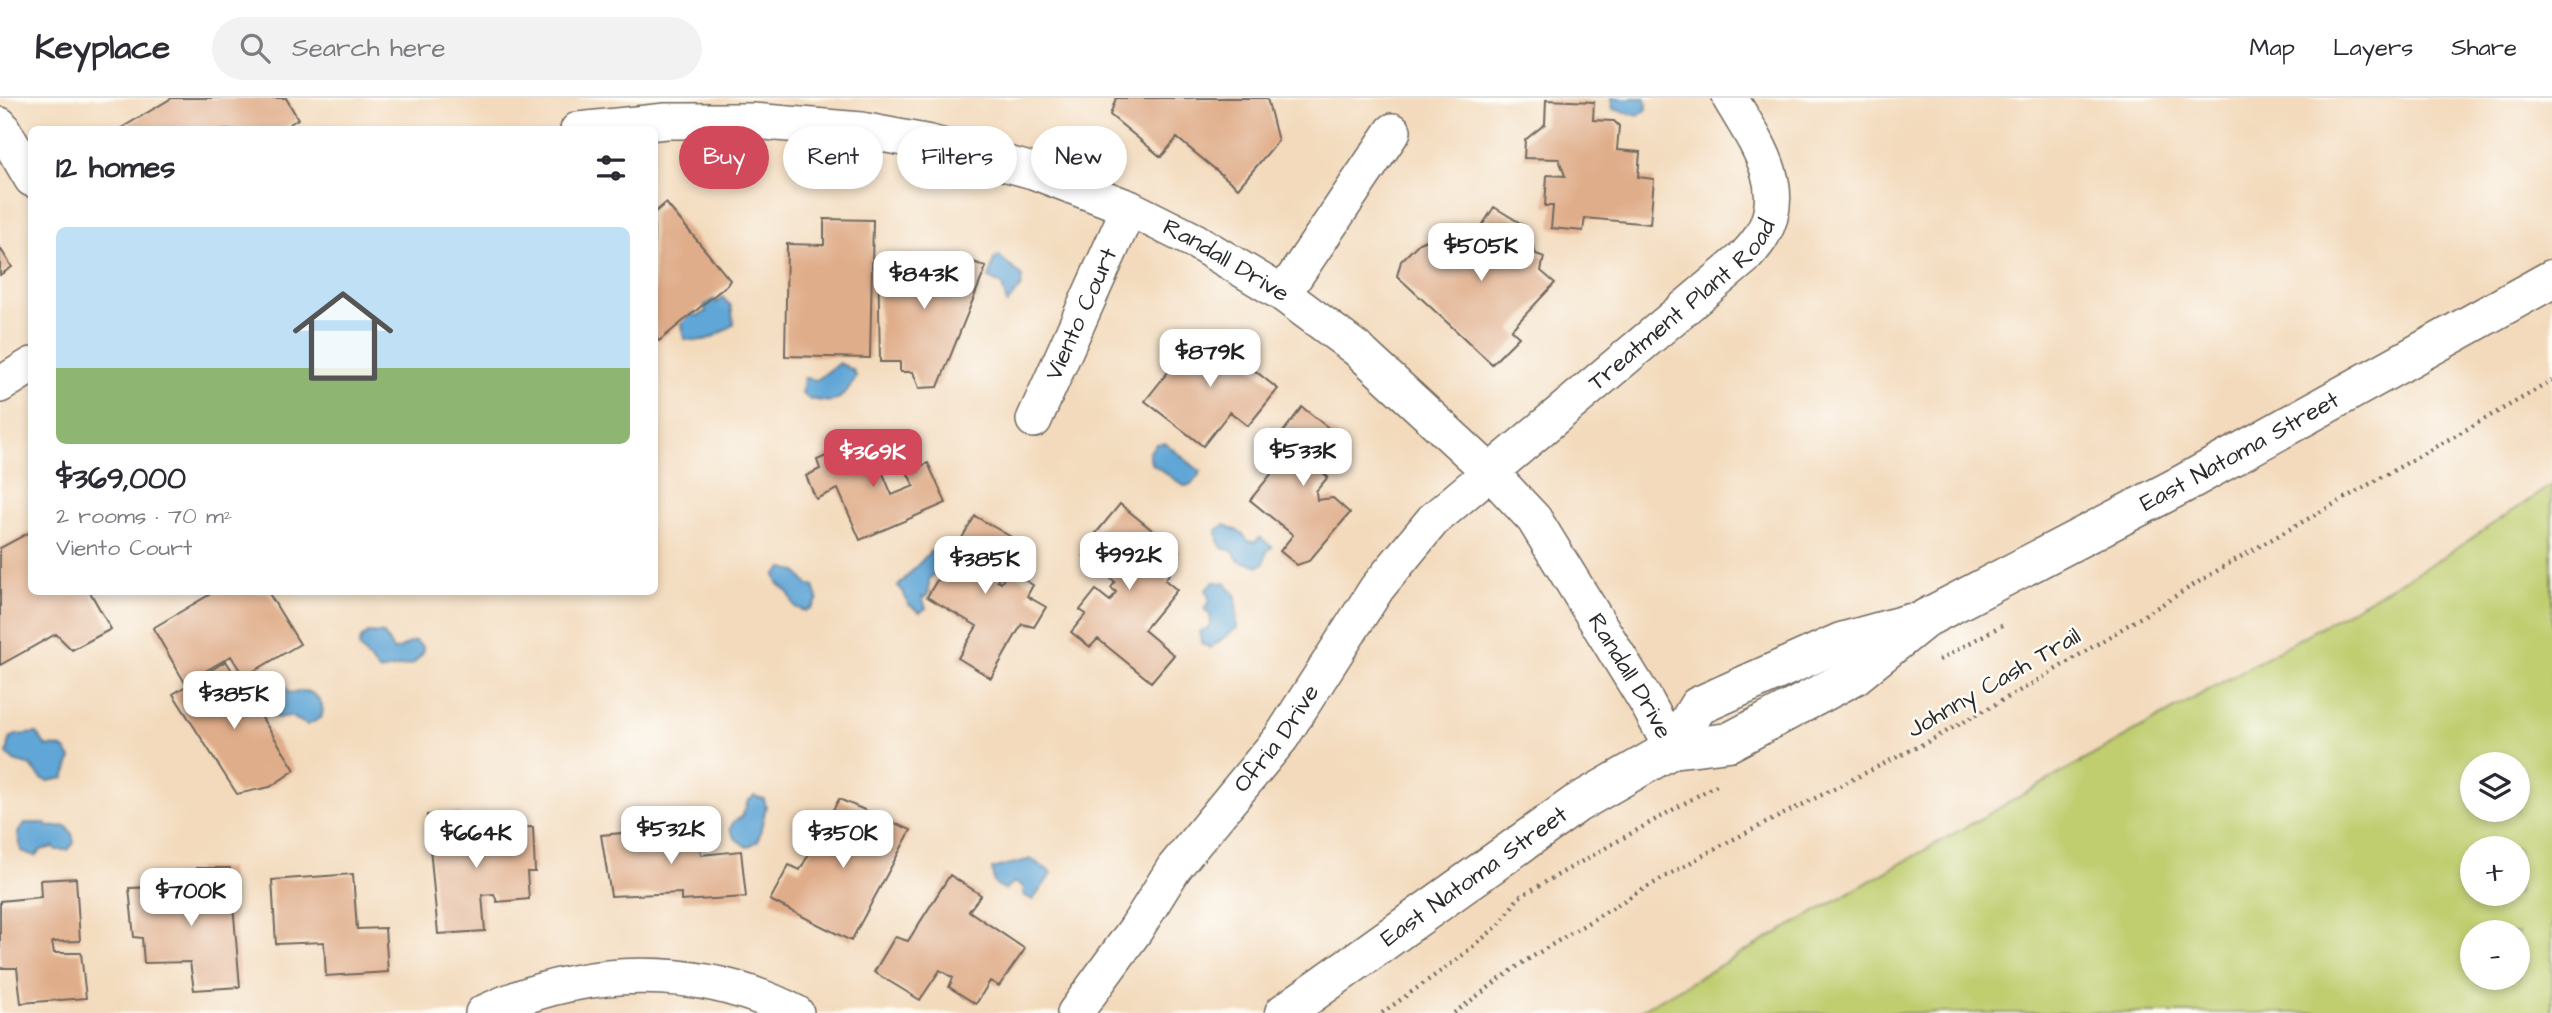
<!DOCTYPE html>
<meta charset="utf-8">
<style>
:root{--surface:#fff;--page:#f2f2f3;--text:#2b2b33;--muted:#7c7c81;--line:#e1e1e2;--accent:#d1495b}
body{margin:0;font-family:"Architects Daughter",sans-serif;background:var(--page);color:var(--text);height:100vh;display:flex;flex-direction:column;font-size:26px;white-space:nowrap}
*{box-sizing:border-box;margin:0}
p{font-size:23px;color:var(--muted)}
.icon{flex:none;width:38px;height:38px;fill:none;stroke:currentColor;stroke-width:2;stroke-linecap:round;stroke-linejoin:round}
.map{position:relative;flex:1;overflow:hidden}
.details{position:absolute;left:28px;top:28px;width:630px;height:469px;display:flex;flex-direction:column;background:var(--surface);border-radius:10px;box-shadow:0 4px 10px #0003}
.details>*{flex:none}
.banner{position:absolute;left:679px;top:28px;width:665px;height:63px;display:flex;gap:14px}
.fabs{position:absolute;left:2460px;top:654px;display:grid;gap:14px}
.fabs a{display:grid;place-items:center;width:70px;height:70px;border-radius:50%;background:var(--surface);box-shadow:0 4px 10px #0003;font-size:35px}
.price{position:absolute;translate:-50% -60px;padding:0 16px;border-radius:14px;background:#fff;color:#222;font-size:23px;line-height:46px;filter:drop-shadow(0 2px 4px #0008)}
.price::after{content:'';position:absolute;left:50%;top:42px;width:21px;height:16px;margin-left:-10px;background:inherit;clip-path:polygon(0 0,100% 0,50% 100%)}
.price.selected{background:var(--accent);color:#fff}
ul{padding:0;list-style:none}
li{display:grid;align-content:center;gap:14px;height:371px;padding:0 28px}
li+li{border-top:2px solid var(--line)}
li span{display:grid;place-items:center;height:217px;border-radius:10px;color:#555}
li>.icon{margin-inline-start:auto}
span .icon{width:126px;height:126px;fill:#fffc;stroke-width:1}
li b{font-size:30px}
h2{display:flex;justify-content:space-between;align-items:center;height:84px;padding:0 28px;font-size:30px}
.chip{padding:0 24px;border-radius:32px;background:var(--surface);box-shadow:0 4px 10px #0003;font-size:24px;line-height:63px}
.chip.selected{background:var(--accent);color:#fff}
header{display:flex;align-items:center;gap:42px;box-sizing:border-box;height:98px;padding:0 35px;background:var(--surface);border-bottom:2px solid var(--line)}
header strong{font-size:33px}
nav{display:flex;gap:38px;margin-inline-start:auto;font-size:24px}
.search{width:490px;height:63px;background:var(--page);display:flex;align-items:center;gap:18px;box-sizing:border-box;padding:0 24px;border-radius:38px;color:var(--muted);font-size:26px}
.map>svg:first-child{display:block}
.green{fill:#c0ce70;stroke:#767c4e;stroke-width:2;fill-rule:evenodd}
.water{fill:#61a6d6;stroke:#466880;stroke-width:2}
.building{fill:#e0ad8a}
.lines{fill:none;stroke-linecap:round;stroke-linejoin:round}
.street-casing{stroke:#71685e;stroke-width:38}
.secondary-casing{stroke:#71685e;stroke-width:41}
.path{stroke:#71685e;stroke-width:4.5;stroke-dasharray:2 5;stroke-linecap:butt}
.street{stroke:#fff;stroke-width:35}
.secondary{stroke:#fff;stroke-width:38}
.labels{text-anchor:middle;dominant-baseline:central;stroke-width:5;stroke-linejoin:round;paint-order:stroke}
.street-label{font-size:24px;fill:#2b2b2b;stroke:#fdfcf7}
</style>
<header>
<strong>Keyplace</strong>
<div class="search"><svg class="icon" aria-label="search" viewBox="0 0 24 24"><circle cx="10" cy="10" r="6"/><path d="M15 15l6 6"/></svg>Search here</div>
<nav><a>Map</a><a>Layers</a><a>Share</a></nav>
</header>
<div class="map">
<svg width="2552" height="915" viewBox="0 0 2552 915">
<rect width="100%" height="100%" fill="#fdfcf7"/>
<filter id="ink" filterUnits="userSpaceOnUse"><feTurbulence type="fractalNoise" baseFrequency=".0143" numOctaves="2"/><feDisplacementMap in="SourceGraphic" scale="14" xChannelSelector="R" yChannelSelector="G"/><feConvolveMatrix kernelMatrix="1 2 1 2 8 2 1 2 1" color-interpolation-filters="sRGB"/></filter>
<filter id="wash" filterUnits="userSpaceOnUse"><feTurbulence type="fractalNoise" baseFrequency=".00686" numOctaves="4" result="noise"/><feDisplacementMap in="SourceGraphic" scale="28" xChannelSelector="R" yChannelSelector="G"/><feGaussianBlur stdDeviation="1.57" result="paint"/><feColorMatrix in="noise" values="0 0 0 0 0 0 0 0 0 0 0 0 0 0 0 0 0 1.4 0 .05"/><feComposite in="paint" operator="in"/></filter>
<g filter="url(#wash)">
<rect width="100%" height="100%" fill="#f3dabc"/>
<path class="green" d="M2552,387V915H1636L2437,463ZM2473,667H2518V712H2473ZM2473,751H2518V796H2473ZM2473,835H2518V880H2473Z"/>
<path class="water" d="M1611,0H1646L1647,11L1638,18L1613,11Z
M999,158L1022,179L1021,188L1007,206L1002,187L989,180L994,161Z
M722,199L731,208L734,226C717,238 706,246 685,241L683,236L682,222L692,216L698,218L706,214L704,208L714,201L717,205Z
M839,265L853,272L856,278C853,286 842,301 833,303C826,305 818,301 810,302L802,295L804,280L817,282Z
M1165,345L1201,374L1191,387L1184,388L1151,365L1149,355L1156,346Z
M1225,427L1242,435L1248,443L1255,444L1260,439L1272,449L1267,453L1264,465L1259,468C1251,464 1245,466 1238,462L1233,453L1222,450L1218,443L1217,432Z
M931,453L939,457L941,468L929,481V492L926,499H922L926,510L920,514L908,506L903,493L898,488Z
M783,470L796,473L808,487L814,488L818,501L813,509L805,513L795,509L788,494L778,485L775,477Z
M1213,484L1226,485L1236,498L1237,530L1210,550L1202,546L1199,534L1208,530L1211,526L1210,517L1204,511L1210,503L1206,491Z
M368,535L384,536L393,552C402,552 406,545 415,543L423,549V555L413,566L379,573L359,549L361,541Z
M274,582L284,586L288,594C296,597 297,592 305,593C318,595 326,609 321,620L307,627L290,618L276,620L265,613L255,596L257,591Z
M37,635L46,648C61,649 64,647 71,661L64,680L48,683L42,681L31,668L14,663L7,656L10,640L16,637Z
M754,698L764,701L766,709L758,743L747,749L736,741L730,731L734,723L742,719L748,703Z
M25,725H45L48,729L66,728L72,736L74,745L68,752H56L54,749L41,752L35,758L21,753L18,735Z
M1031,761L1052,775L1033,802L1023,797L1024,789L1014,784L1005,792L994,785L992,771Z"/>
<g id="blocks">
<path class="building" d="M172,0H286L298,21L280,32H118Z
M1116,0H1267L1278,43L1238,90L1177,40L1161,59L1110,17Z
M1546,2L1594,4L1593,22L1614,23L1619,28L1617,52L1640,54L1638,79L1654,81L1650,126L1585,120L1583,133L1551,130L1553,108H1545L1547,77L1565,78L1559,61L1524,60L1525,42L1545,26Z
M666,105L730,182L727,187L659,243L654,238V115Z
M1494,109L1525,128L1536,156L1544,159L1541,173L1555,185L1511,232L1519,239L1492,266L1397,178L1401,163L1419,145L1426,142L1454,165L1459,154L1474,137L1480,142L1481,129Z
M824,121L873,122L870,260L785,258L787,146L824,147Z
M0,150L12,169L0,177Z
M959,158L986,169L938,289L919,290L913,274H900V264H880L878,159Z
M1202,231L1278,291L1248,328L1230,314L1203,348L1145,303Z
M1302,309L1346,344L1322,374L1328,379L1316,393L1317,402L1333,400L1350,415L1309,463L1297,467L1280,453L1293,437L1250,402L1289,354L1276,343Z
M868,340L892,397L914,388L907,374L928,365L946,405L860,442L838,391L816,401L806,378L820,371L817,362Z
M1120,406L1179,454L1165,471L1170,475L1165,482L1177,492L1144,532L1174,557L1151,584L1098,541L1090,549L1071,534L1086,516L1080,512L1096,492L1110,503L1116,494L1111,490L1115,484L1084,458L1097,443L1092,440Z
M975,418L1013,440L993,473L1000,477L997,483L1001,485L1009,473L1033,487L1027,498L1046,509L1034,529L1022,526L991,580L958,560L977,528L927,499Z
M32,433V494H90L111,531L72,552L56,536L0,567V450Z
M214,494H268L300,546L244,579L231,558L185,585L153,530Z
M226,563L295,672L270,689L237,696L173,596Z
M839,701L911,732L851,843L770,802L789,767L800,772Z
M461,715L462,732L533,729L535,774H527L529,801L497,804L494,796L482,797L485,833L438,836L427,717Z
M698,728L701,757L741,753L746,799L681,803V795L611,798L601,737Z
M197,770H230L240,889L194,892L190,864L144,865L142,840L134,839L129,790L197,788Z
M353,776L357,831L385,830L388,874L326,878L324,844L276,846L272,782Z
M950,777L981,797L969,813L1025,851L999,888L990,883L976,906L949,889L953,880L940,872L920,902L874,874L895,839L908,843Z
M76,780L80,843L52,844L54,855H81L86,900L21,905L17,870H0V803L41,799L40,782Z"/>
</g>
</g>
<g filter="url(#ink)">
<use href="#blocks" fill-opacity="0" stroke="#71685e" stroke-width="2"/>
<g class="lines">
<g class="street-casing">
<g id="street">
<path d="M0,27L32,81"/>
<path id="s1" d="M578,32L666,23H752L861,32L930,45L1033,73L1129,110L1195,143L1283,196L1357,251L1489,373L1534,421L1646,603L1672,651"/>
<path d="M1283,196L1393,33"/>
<path d="M0,287L32,267"/>
<path id="s2" d="M1034,322L1129,110"/>
<path d="M483,915C582,868 698,864 796,915"/>
<path id="s3" d="M1075,915L1136,831L1174,770L1281,640L1377,490L1433,422L1745,159C1751,152 1758,145 1762,137C1791,89 1754,41 1730,0"/>
</g>
</g>
<g class="secondary-casing">
<g id="secondary">
<path d="M1672,651L1698,608L1841,544L1910,525"/>
<path id="s4" d="M1284,915L1576,706L1672,651L1729,644L1854,578L1926,520L2181,387L2552,181"/>
</g>
</g>
<path class="path" d="M1939,562L2004,526
M1382,915L1455,863L1499,827L1519,799L1720,685
M1454,915L1522,865L1635,796L1716,750L1933,641L2035,584L2228,466L2552,283"/>
<use href="#street" class="street"/>
<use href="#secondary" class="secondary"/>
</g>
</g>
<g class="labels">
<g class="street-label">
<text stroke="none"><textPath href="#s1" startOffset="674">Randall Drive</textPath></text>
<text stroke="none"><textPath href="#s3" startOffset="940">Treatment Plant Road</textPath></text>
<text stroke="none"><textPath href="#s2" startOffset="116">Viento Court</textPath></text>
<text stroke="none"><textPath href="#s4" startOffset="1116">East Natoma Street</textPath></text>
<text stroke="none"><textPath href="#s1" startOffset="1262">Randall Drive</textPath></text>
<text transform="translate(1994 585) rotate(-30)">Johnny Cash Trail</text>
<text stroke="none"><textPath href="#s3" startOffset="341">Ofria Drive</textPath></text>
<text stroke="none"><textPath href="#s4" startOffset="234">East Natoma Street</textPath></text>
</g>
</g>
</svg>
<div class="fabs">
<a><svg class="icon" aria-label="layers" viewBox="0 0 24 24"><path d="M12 4l9 5-9 5-9-5zM3 14l9 5 9-5"/></svg></a>
<a>+</a>
<a>−</a>
</div>
<b class="price" style="left:1481px;top:185px">$505K</b>
<b class="price" style="left:924px;top:213px">$843K</b>
<b class="price" style="left:1210px;top:291px">$879K</b>
<b class="price" style="left:1303px;top:390px">$533K</b>
<b class="price selected" style="left:873px;top:391px">$369K</b>
<b class="price" style="left:1129px;top:494px">$992K</b>
<b class="price" style="left:985px;top:498px">$385K</b>
<b class="price" style="left:234px;top:633px">$385K</b>
<b class="price" style="left:671px;top:768px">$532K</b>
<b class="price" style="left:476px;top:772px">$664K</b>
<b class="price" style="left:843px;top:772px">$350K</b>
<b class="price" style="left:191px;top:830px">$700K</b>
<div class="banner">
<a class="chip selected">Buy</a>
<a class="chip">Rent</a>
<a class="chip">Filters</a>
<a class="chip">New</a>
</div>
<section class="details">
<h2>12 homes<svg class="icon" aria-label="filters" viewBox="0 0 24 24"><path d="M4 7h16M4 17h16"/><circle cx="9" cy="7" r="2"/><circle cx="15" cy="17" r="2"/></svg></h2>
<ul>
<li><span style="background:linear-gradient(#bfe0f5 65%,#8fb573 0)"><svg class="icon" aria-label="home" viewBox="0 0 24 24"><path d="M3 11l9-7 9 7M6 9v11h12V9"/></svg></span><div><b>$369,000</b><p>2 rooms · 70 m²</p><p>Viento Court</p></div></li>
</ul>
</section>
</div>
